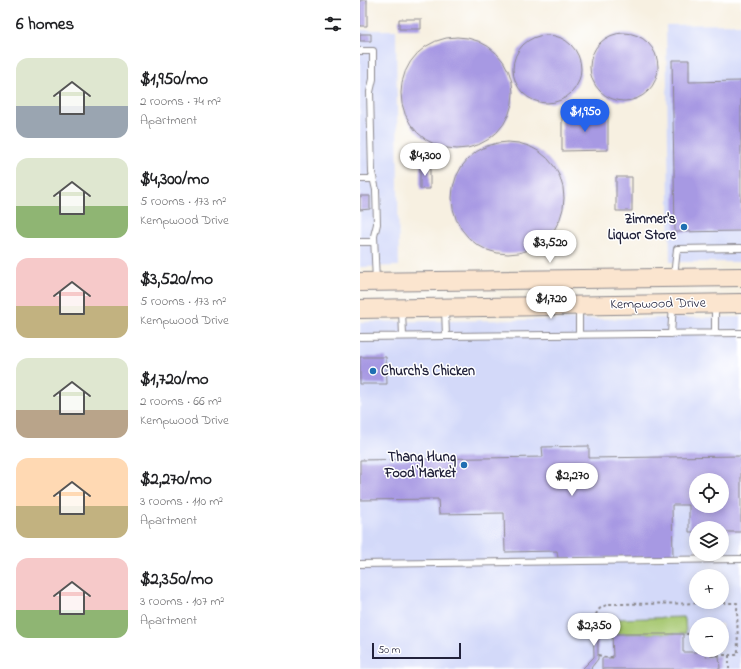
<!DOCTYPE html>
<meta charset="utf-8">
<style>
:root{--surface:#fff;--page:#f6f6f6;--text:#202124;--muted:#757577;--accent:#2563eb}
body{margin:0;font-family:"Indie Flower",sans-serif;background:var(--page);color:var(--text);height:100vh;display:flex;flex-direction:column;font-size:15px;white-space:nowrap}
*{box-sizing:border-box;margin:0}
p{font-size:13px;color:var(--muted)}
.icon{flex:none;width:22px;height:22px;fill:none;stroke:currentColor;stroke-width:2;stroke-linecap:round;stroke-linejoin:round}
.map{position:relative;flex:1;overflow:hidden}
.sheet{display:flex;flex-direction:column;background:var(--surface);width:360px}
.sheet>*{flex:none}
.fabs{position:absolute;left:329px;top:473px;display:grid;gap:8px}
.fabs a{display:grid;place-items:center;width:40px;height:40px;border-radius:50%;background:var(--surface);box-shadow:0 2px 10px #0003;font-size:20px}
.scale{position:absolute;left:12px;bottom:10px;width:89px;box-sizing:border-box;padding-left:4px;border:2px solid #22223b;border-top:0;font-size:11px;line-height:14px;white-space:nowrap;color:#22223b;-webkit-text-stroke:3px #fff;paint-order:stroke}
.price{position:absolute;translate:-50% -34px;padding:0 9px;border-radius:14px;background:#fff;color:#222;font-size:13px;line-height:26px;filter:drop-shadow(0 1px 2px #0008)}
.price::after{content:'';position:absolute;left:50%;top:24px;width:12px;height:9px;margin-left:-6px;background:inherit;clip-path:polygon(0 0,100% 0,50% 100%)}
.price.active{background:var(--accent);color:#fff}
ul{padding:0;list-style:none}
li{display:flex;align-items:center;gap:12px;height:100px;padding:0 16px}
li span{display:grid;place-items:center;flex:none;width:112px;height:80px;border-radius:12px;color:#555}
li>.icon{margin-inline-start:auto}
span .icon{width:48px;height:48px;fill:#fffc;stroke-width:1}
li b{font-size:17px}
h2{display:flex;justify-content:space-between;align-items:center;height:48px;padding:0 16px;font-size:17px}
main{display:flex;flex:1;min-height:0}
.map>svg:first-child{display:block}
.built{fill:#d3d9f9;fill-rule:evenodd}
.green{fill:#a6c770;stroke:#647456}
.building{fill:#a799e3;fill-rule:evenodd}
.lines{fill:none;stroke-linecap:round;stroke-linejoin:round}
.service-casing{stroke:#8c898e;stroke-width:8}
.secondary-casing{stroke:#8c898e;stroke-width:20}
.path{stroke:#8c898e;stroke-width:2;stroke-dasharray:3 3;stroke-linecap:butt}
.service{stroke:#fff;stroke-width:6}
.secondary{stroke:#fbe5cf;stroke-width:18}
.poi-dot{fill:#1f6fb2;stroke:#fff;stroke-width:1.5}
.labels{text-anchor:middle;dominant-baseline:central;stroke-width:3;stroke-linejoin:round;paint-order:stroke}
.poi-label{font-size:14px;font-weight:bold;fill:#22223b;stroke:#fff;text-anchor:end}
.street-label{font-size:14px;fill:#22223b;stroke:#fff}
</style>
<main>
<section class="sheet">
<h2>6 homes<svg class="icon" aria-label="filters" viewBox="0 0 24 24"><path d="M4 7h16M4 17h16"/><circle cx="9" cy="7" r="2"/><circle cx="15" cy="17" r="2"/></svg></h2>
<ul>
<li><span style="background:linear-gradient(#dfe7d0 60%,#9aa5b1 0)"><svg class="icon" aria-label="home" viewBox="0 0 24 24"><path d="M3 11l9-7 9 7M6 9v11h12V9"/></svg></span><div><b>$1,950/mo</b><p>2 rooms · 74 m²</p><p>Apartment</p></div></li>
<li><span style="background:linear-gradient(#dfe7d0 60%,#8fb573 0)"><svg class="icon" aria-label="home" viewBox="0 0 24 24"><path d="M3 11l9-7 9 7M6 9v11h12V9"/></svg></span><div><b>$4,300/mo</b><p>5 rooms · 173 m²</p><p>Kempwood Drive</p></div></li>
<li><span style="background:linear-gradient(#f6c9c9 60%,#c2b280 0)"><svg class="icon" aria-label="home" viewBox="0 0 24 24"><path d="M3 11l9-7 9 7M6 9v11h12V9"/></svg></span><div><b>$3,520/mo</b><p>5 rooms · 173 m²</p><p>Kempwood Drive</p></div></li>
<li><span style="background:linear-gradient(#dfe7d0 65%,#b9a48a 0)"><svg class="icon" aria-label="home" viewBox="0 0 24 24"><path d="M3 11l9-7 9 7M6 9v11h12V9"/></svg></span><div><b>$1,720/mo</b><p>2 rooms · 66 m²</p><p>Kempwood Drive</p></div></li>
<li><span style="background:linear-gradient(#ffd9b3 60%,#c2b280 0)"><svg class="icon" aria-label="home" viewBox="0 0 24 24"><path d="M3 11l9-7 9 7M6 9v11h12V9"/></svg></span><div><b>$2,270/mo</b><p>3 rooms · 110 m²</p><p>Apartment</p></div></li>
<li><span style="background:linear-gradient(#f6c9c9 65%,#8fb573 0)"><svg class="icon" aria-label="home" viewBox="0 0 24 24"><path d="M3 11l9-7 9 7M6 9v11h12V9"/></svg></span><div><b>$2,350/mo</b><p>3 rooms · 107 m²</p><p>Apartment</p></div></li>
</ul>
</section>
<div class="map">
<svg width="381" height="669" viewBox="0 0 381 669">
<rect width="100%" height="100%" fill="#fff"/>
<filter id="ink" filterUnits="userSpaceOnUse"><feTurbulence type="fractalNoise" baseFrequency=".025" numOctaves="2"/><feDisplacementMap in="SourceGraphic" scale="8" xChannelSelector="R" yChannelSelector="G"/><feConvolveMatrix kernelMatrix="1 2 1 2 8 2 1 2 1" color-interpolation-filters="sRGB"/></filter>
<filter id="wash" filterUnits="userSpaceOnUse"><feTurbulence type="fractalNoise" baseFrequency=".012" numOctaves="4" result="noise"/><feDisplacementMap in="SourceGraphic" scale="16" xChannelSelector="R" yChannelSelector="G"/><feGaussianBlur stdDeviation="0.9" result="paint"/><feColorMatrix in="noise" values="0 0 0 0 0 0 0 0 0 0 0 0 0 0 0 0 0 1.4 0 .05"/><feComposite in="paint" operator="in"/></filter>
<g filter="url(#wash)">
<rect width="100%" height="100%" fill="#f7f0e1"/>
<path class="built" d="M381,24V262H310L306,25Z
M0,30H36L39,266L0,267Z
M381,317V669H0V322ZM336,480H362V506H336ZM336,528H362V554H336ZM336,576H362V602H336ZM336,624H362V650H336Z"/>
<path class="green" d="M323,617L325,619L326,634H254V619Z"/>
<g id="blocks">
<path class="building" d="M0,0H7V26H0Z
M39,19H61V29H39Z
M230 67a34 34 0 1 1 68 0a34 34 0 1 1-68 0Z
M0,34H11V41H0Z
M153 69a34 34 0 1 1 68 0a34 34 0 1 1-68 0Z
M41 93a56 56 0 1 1 112 0a56 56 0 1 1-112 0Z
M312,60H329V82L381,81V231L315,232Z
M202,116H248V150L202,151Z
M92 198a56 56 0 1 1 112 0a56 56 0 1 1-112 0Z
M60,165H70V189H60Z
M256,177H272V211H256Z
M0,196H10V209L0,210Z
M0,357H26L27,384H0Z
M229,446V458L381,456V532H362V528H336V532H329V505H312L313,557L198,558L197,551L145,552L144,513L79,514L78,499L0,500V460L183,457L182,447ZM336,480H362V506H336Z
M233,621H238V659L231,668L232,669H222L234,657Z
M252,634H323V652H346V657L359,656L360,669H242V658H253Z"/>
</g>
</g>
<g filter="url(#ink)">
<use href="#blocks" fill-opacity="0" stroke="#8c898e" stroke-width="1"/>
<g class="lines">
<g class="service-casing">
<path id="service" d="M0,51H13V79L10,92L12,173L16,190L17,224L14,236L16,281
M0,179H13
M0,242H14
M314,276L317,249L381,248
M355,305V333
M219,306V335
M85,309L86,336
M42,310L43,336
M311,334L313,305
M0,337L381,333
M0,564L381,559"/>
</g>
<g class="secondary-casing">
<path id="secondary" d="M0,282L381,277
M0,309L381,303"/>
</g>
<path class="path" d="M235,621C236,610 239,608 249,604L377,603L378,654L376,655H369
M326,634L336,633
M238,635L252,636
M350,650V655H369V669
M238,655L245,657H253"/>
<use href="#service" class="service"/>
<use href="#secondary" class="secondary"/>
</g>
</g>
<g class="poi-dot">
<circle cx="324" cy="227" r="4"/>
<circle cx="13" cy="371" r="4"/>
<circle cx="104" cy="465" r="4"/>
</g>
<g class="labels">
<g class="poi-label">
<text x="316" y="219">Zimmer's<tspan x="316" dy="16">Liquor Store</tspan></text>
<text x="21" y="371" text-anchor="start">Church's Chicken</text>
<text x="96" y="457">Thang Hung<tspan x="96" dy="16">Food Market</tspan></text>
</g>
<g class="street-label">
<text transform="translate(298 304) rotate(-1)">Kempwood Drive</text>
</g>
</g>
</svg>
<div class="fabs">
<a><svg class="icon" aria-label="locate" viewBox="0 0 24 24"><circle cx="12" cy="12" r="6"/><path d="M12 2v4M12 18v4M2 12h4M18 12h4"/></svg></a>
<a><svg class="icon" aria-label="layers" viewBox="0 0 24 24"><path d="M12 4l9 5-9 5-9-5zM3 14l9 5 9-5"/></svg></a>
<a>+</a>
<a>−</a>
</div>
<div class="scale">50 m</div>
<b class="price active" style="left:225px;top:133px">$1,950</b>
<b class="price" style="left:65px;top:177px">$4,300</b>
<b class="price" style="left:190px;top:264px">$3,520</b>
<b class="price" style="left:191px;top:320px">$1,720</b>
<b class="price" style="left:212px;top:497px">$2,270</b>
<b class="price" style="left:234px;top:647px">$2,350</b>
</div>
</main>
